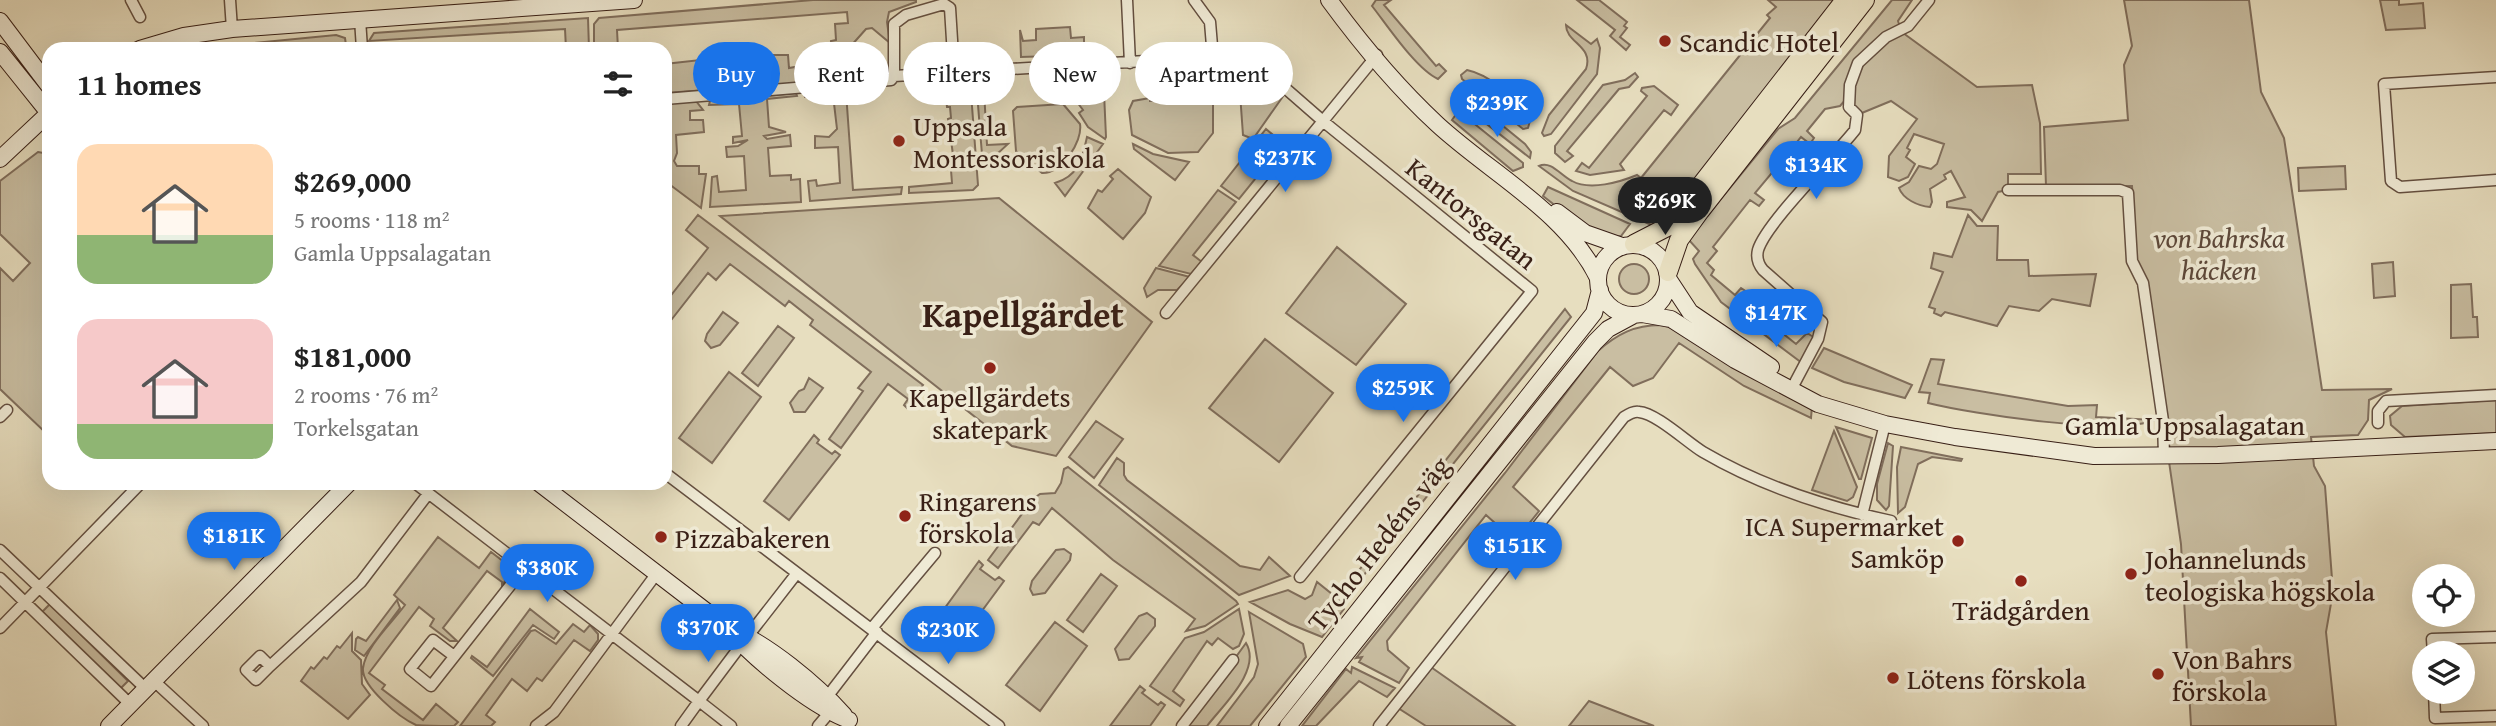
<!DOCTYPE html>
<meta charset="utf-8">
<style>
:root{--surface:#fff;--page:#f2f2f2;--text:#222;--muted:#767676;--accent:#1a73e8}
body{margin:0;font-family:"Gentium Book Plus",serif;background:var(--page);color:var(--text);height:100vh;display:flex;flex-direction:column;font-size:26px;white-space:nowrap}
*{box-sizing:border-box;margin:0}
p{font-size:23px;color:var(--muted)}
.icon{flex:none;width:38px;height:38px;fill:none;stroke:currentColor;stroke-width:2;stroke-linecap:round;stroke-linejoin:round}
.map{position:relative;flex:1;overflow:hidden}
.sheet{position:absolute;left:42px;top:42px;width:630px;height:448px;display:flex;flex-direction:column;background:var(--surface);border-radius:21px;box-shadow:0 7px 28px #0002}
.sheet>*{flex:none}
.hud{position:absolute;left:693px;top:42px;width:665px;height:63px;display:flex;gap:14px}
.controls{position:absolute;left:2412px;top:564px;display:grid;gap:14px}
.controls a{display:grid;place-items:center;width:63px;height:63px;border-radius:50%;background:var(--surface);box-shadow:0 7px 28px #0002;font-size:35px}
.price{position:absolute;translate:-50% -60px;padding:0 16px;border-radius:24px;background:var(--accent);color:#fff;font-size:23px;line-height:46px;filter:drop-shadow(0 2px 4px #0008)}
.price::after{content:'';position:absolute;left:50%;top:42px;width:21px;height:16px;margin-left:-10px;background:inherit;clip-path:polygon(0 0,100% 0,50% 100%)}
.price.current{background:#222;color:#fff}
ul{padding:0;list-style:none}
li{display:flex;align-items:center;gap:21px;height:175px;padding:0 35px}
li span{display:grid;place-items:center;flex:none;width:196px;height:140px;border-radius:21px;color:#555}
li>.icon{margin-inline-start:auto}
span .icon{width:84px;height:84px;fill:#fffc;stroke-width:1}
li b{font-size:30px}
h2{display:flex;justify-content:space-between;align-items:center;height:84px;padding:0 35px;font-size:30px}
.pill{padding:0 24px;border-radius:32px;background:var(--surface);box-shadow:0 7px 28px #0002;font-size:24px;line-height:63px}
.pill.current{background:var(--accent);color:#fff}
.map>svg:first-child{display:block}
.green{fill:#c9bea2;stroke:#806e5c;stroke-width:2}
.lines{fill:none;stroke-linecap:round;stroke-linejoin:round}
.street-casing{stroke:#644f40;stroke-width:13}
.secondary-casing{stroke:#381f16;stroke-width:18}
.primary-casing{stroke:#381f16;stroke-width:20}
.street{stroke:#efead5;stroke-width:10}
.secondary{stroke:#efead5;stroke-width:16}
.primary{stroke:#e7debf;stroke-width:18}
.poi-dot{fill:#8f2418;stroke:#efead5;stroke-width:2.5}
.labels{text-anchor:middle;dominant-baseline:central;stroke-width:7;stroke-linejoin:round;paint-order:stroke}
.poi-label{font-size:28px;fill:#381f16;stroke:#efead5;text-anchor:start}
.street-label{font-size:28px;fill:#381f16;stroke:#efead5}
.park-label{font-size:28px;font-style:italic;fill:#5c4739;stroke:#efead5}
.district-label{font-size:35px;font-weight:bold;fill:#381f16;stroke:#efead5}
</style>
<div class="map">
<svg width="2496" height="726" viewBox="0 0 2496 726">
<rect width="100%" height="100%" fill="#e7debf"/>
<filter id="stains"><feTurbulence type="fractalNoise" baseFrequency=".00286" numOctaves="4"/><feColorMatrix values="0 0 0 0 .2 0 0 0 0 .09 0 0 0 0 .02 0 0 0 .5 -.17"/></filter>
<radialGradient id="worn" r=".72"><stop offset=".6" stop-color="#630" stop-opacity="0"/><stop offset="1" stop-color="#630" stop-opacity=".3"/></radialGradient>
<path class="green" d="M813,0H916V2L889,12L887,22L890,43L872,28L866,29L850,47V55L867,69H874L879,63L882,77L835,82L831,41L836,40L835,24L848,23L847,12L617,30L618,49H594V24L599,18Z
M1376,0H1391L1384,5L1436,66L1439,64L1446,71L1438,79C1416,69 1387,25 1372,6Z
M1577,0H1599L1627,22L1624,26L1627,28L1620,37L1630,45L1626,50L1610,36L1615,30Z
M1768,0H1834L1668,215L1654,226L1573,191L1539,166C1551,160 1561,176 1572,181C1590,191 1620,182 1637,175L1641,178L1770,18L1767,15L1776,7Z
M1892,0H1912L1898,21L1900,27L1874,43L1847,98L1840,106L1825,109L1807,131L1814,138L1810,144L1801,137L1779,165L1786,172L1784,175L1775,169L1755,193L1764,200L1759,206L1750,200L1713,247L1717,251L1707,263L1714,270L1711,275L1735,295L1741,288L1747,292L1741,300L1796,344L1807,333L1815,338L1802,363L1721,302L1695,264L1693,259L1699,251L1688,239L1778,129L1795,118Z
M2124,0H2249L2261,92L2284,138L2322,390L2392,389L2369,400L2368,420L2358,435L2311,437L2314,466L2325,486L2333,592L2326,632L2336,726H2191L2181,544L2143,283L2137,267L2132,186H2046L2044,127L2128,120L2124,65L2132,46Z
M2380,0H2399V5L2423,3L2425,28L2386,30Z
M588,18L589,49H566L565,29L369,41L374,33Z
M1566,25L1591,44L1597,39L1600,48L1597,74L1551,134L1544,136L1542,133L1549,115L1586,69C1594,46 1566,43 1566,25Z
M1070,27L1071,38L1084,37V55L1021,57L1020,30L1023,41L1036,40V29Z
M1899,30L1977,87L2032,85L2040,123L2041,174H2008V190L1998,192L1982,221L1971,210L1947,207V202L1965,197L1951,171L1944,175L1946,179L1930,189L1932,202L1930,207C1918,206 1903,199 1899,188L1909,182L1919,166L1931,169L1937,164L1944,144L1914,134L1907,148L1910,150L1906,157L1915,164L1908,177L1899,181L1888,177L1889,156L1917,119L1891,101L1857,115L1849,107L1856,67Z
M336,35L345,38L346,45L305,49H194Z
M743,55H788L789,68L795,67L798,78L795,84L718,89L745,85Z
M700,60L701,71L707,70V90L665,93V64Z
M1216,61L1246,62L1284,95L1253,139L1243,135L1239,79L1220,80Z
M1103,70L1106,137L1105,139L1088,127L1079,113L1083,110L1074,98H1082L1080,72Z
M1467,70C1492,75 1514,99 1531,117L1528,128L1523,129L1462,79L1461,75Z
M1635,73L1638,77L1629,87L1619,89L1567,151L1573,156L1565,162L1555,153V146L1603,85L1625,80Z
M1004,78V88L984,90L987,145L1008,144L983,167L976,80Z
M970,80L978,185L973,190L909,193V187L952,183L951,170L955,169L948,119L951,118L950,107H947L945,85L931,84Z
M1654,86L1678,105L1671,115L1664,110L1620,164L1624,170L1590,175L1576,171L1582,163L1589,168L1647,96L1641,91L1642,88Z
M856,88L858,90L846,92L853,190L902,187L901,194L810,201L808,181L816,180L817,186L840,183L838,147L815,148V136L829,137L837,129L833,95L805,97L804,93Z
M796,93L797,96L767,99L769,127L786,132L764,136L767,139L790,135L791,146L768,148L770,176L791,175V180L800,179L801,202L710,207L712,177L717,176L719,192L746,190L744,156L727,157L726,147L738,146L748,140L733,143V137L742,136L739,104L709,105L710,101Z
M1459,94L1465,95L1525,144L1531,152L1530,158L1455,99Z
M1188,95L1206,97L1213,103V133L1198,152L1168,153L1132,135L1129,110L1133,101L1150,98V101L1163,100L1164,97Z
M696,101L703,110L690,111V120H703L704,132L676,135L677,153L674,161L677,166H699V174H706L701,208L665,181V107L668,103Z
M1063,104L1080,124C1083,142 1061,174 1042,173L1016,151L1013,111L1017,107Z
M1457,113H1461L1523,163V167L1513,171L1452,120Z
M1266,129L1292,151L1286,159L1277,152L1239,199L1221,186Z
M1087,137L1103,144L1065,196L1055,183C1080,175 1082,158 1087,137Z
M1133,144L1153,154L1189,162L1175,180L1134,149Z
M38,152L49,154V436L0,389V268L13,281L30,263L0,234V181Z
M2345,166L2346,189L2299,191L2298,168Z
M1118,169L1151,197L1145,213L1123,239L1088,208L1098,190L1102,192L1113,179L1110,176Z
M1548,187L1630,224L1621,236L1616,237L1579,224L1543,196Z
M1218,190L1236,202L1193,255L1202,262L1191,274L1159,266Z
M999,198L1152,322L1056,456L1012,446L720,216Z
M698,215L923,385L907,408L904,405L908,399L888,384L841,448L829,439L863,391L858,388L871,372L810,325L813,320L789,301L785,306L730,264L716,280L708,273L672,319L665,314V303L708,248L686,230Z
M1968,215L1977,226H1998L1997,260H2028L2029,276L2096,274L2090,306L2052,299L2039,311L2009,306L1997,326L1945,312L1941,316L1934,313L1935,309L1929,307L1943,272L1931,268L1934,253L1952,257Z
M1337,247L1406,304L1356,365L1286,313Z
M2393,262L2395,296L2374,298L2372,264Z
M1619 279a15 15 0 1 1 30 0a15 15 0 1 1-30 0Z
M1156,268L1190,277L1177,290H1158L1147,297L1144,288Z
M2471,284L2473,317H2477L2478,337L2451,338V285Z
M1565,309L1571,317L1343,601H1339L1344,609L1322,637L1290,624L1250,602L1288,590L1305,599L1312,595L1317,582L1337,598Z
M723,312L738,323L720,345L711,348L705,341L707,334Z
M1660,325L1673,328L1812,406L1811,418L1744,386L1679,343L1653,378L1633,386L1610,367L1513,487L1539,511L1515,541L1486,515L1387,641L1388,650L1409,668L1399,683L1359,662L1362,657L1356,658L1505,473L1598,351C1617,334 1635,325 1660,325Z
M778,326L794,338L758,386L742,373Z
M1265,339L1333,393L1279,462L1209,408Z
M1824,348L1912,385L1905,398L1844,382L1812,368Z
M1931,359L1944,360L1938,384L2068,406L2097,405L2096,417L2155,420C2117,436 1972,414 1928,403L1930,393L1919,392Z
M729,372L761,397L712,463L679,438Z
M809,378L823,388L805,412H794L790,403L799,391L804,389Z
M2496,400V433L2405,437L2391,425L2390,416L2402,406Z
M1096,421L1123,439L1094,478L1069,457Z
M1836,427L1872,438L1861,479H1859Z
M1834,431L1857,487L1853,497L1847,501L1812,490Z
M814,435L819,440L817,443L832,454L835,451L840,455L789,520L764,501Z
M1888,443L1893,446L1889,506L1886,510L1877,500V484Z
M1901,447L1962,459L1961,461L1932,457L1918,464L1905,507L1898,513L1897,467Z
M1117,458L1124,463V475L1127,480L1240,566L1260,570L1269,557L1290,576L1239,595L1099,485Z
M1068,467L1236,601L1238,604L1205,626L1186,631L1195,619L1113,560L1052,508L1039,525L1033,522L998,568L988,560L1033,499L1040,494L1055,493L1061,483L1064,469Z
M438,537L479,568L491,552L508,565L510,572L502,586V582L487,571L443,628L457,641H450L430,626L434,619L419,607L369,673L385,685L382,689L423,720L436,704L458,722L454,726C443,726 426,726 416,725C400,718 361,686 363,668C366,646 392,623 405,605L394,595Z
M1064,549L1071,554L1070,560L1045,593L1033,595L1030,589L1032,581L1056,550Z
M979,561L983,565L980,569L995,580L999,577L1004,581L956,646L931,627Z
M1101,574L1117,586L1083,632L1067,620Z
M397,600L400,608L364,656L355,650L356,639L358,637L366,641Z
M50,604L128,681L119,690L41,613Z
M530,609L559,632L554,639L533,625L493,676L471,658L472,656L487,667Z
M1239,609L1244,634L1239,646L1233,649L1218,638L1212,645L1207,641L1173,691L1184,700L1180,706L1150,686L1185,638L1204,632Z
M1249,612L1303,644L1306,657L1250,726H1217L1254,677L1258,664Z
M1147,613L1155,619V626L1129,659L1119,660L1115,649L1139,616Z
M1055,622L1087,646L1040,711L1006,685Z
M573,624L584,632L590,625L598,634V640L590,651L574,640L542,681L537,678L527,691L512,679L486,715L495,722L491,726H460L531,631L535,630L556,644Z
M352,633V651L361,660L362,684L370,695L348,719L301,681L311,667L314,669L324,657L327,659L337,646L340,648Z
M1246,643C1262,670 1223,705 1207,726H1186Z
M1428,665L1515,726H1426L1395,706Z
M1352,667L1395,688L1387,697L1359,681L1316,726H1302L1346,669L1351,673Z
M1140,686L1145,690L1142,693L1158,705L1161,702L1165,705L1150,726H1110Z
M1589,701L1654,726H1569Z"/>
<g class="lines">
<g class="street-casing">
<path id="street" d="M131,0L140,17
M230,0L232,29
M1127,0L1130,63
M1194,0L1210,22L1213,58
M360,19L362,49
M894,76V24L906,15L944,4L950,8L954,72
M2496,77L2384,84L2391,181L2400,187L2496,180
M665,99L891,80L894,76L1229,56L1249,59L1261,67L1324,122L1532,291L1300,577
M2008,190H2120L2128,193L2132,261L2143,283L2163,421L2164,456
M1166,313L1377,55
M1791,390L1818,339L1822,322L1763,270C1758,264 1756,258 1758,250C1766,223 1834,157 1855,130L1857,115L1849,107L1850,85L1858,63L1886,37L1908,26L1929,0
M0,417L7,410
M2378,423V411L2386,401L2496,395
M665,473L999,726
M415,483L699,701L681,726
M1862,515L1885,424
M0,550L146,689
M0,578L130,704
M0,628L141,483
M872,628L935,553
M748,636L797,573
M2433,653L2432,639L2496,637
M454,656L433,640L410,669L431,686L524,568
M270,666L256,680L246,670L260,656L270,666L361,582L428,494
M154,681L203,726
M2434,691L2435,718L2496,716
M827,697L877,632
M536,726L554,712L657,573
M731,726L699,701L741,645
M818,726L829,713
M1182,726L1233,660
M1379,726L1624,417C1629,414 1634,411 1639,412C1656,413 1688,443 1703,452C1761,486 1826,507 1891,521"/>
</g>
<g class="secondary-casing">
<path id="secondary" d="M1329,0C1362,45 1396,86 1437,124C1490,173 1566,212 1598,278
M0,21L49,86
M140,49L184,36L232,29L634,0
M0,52L49,113
M0,159L49,113
M1557,212L1585,233L1622,246
M1598 280a35 35 0 1 1 70 0a35 35 0 1 1-70 0Z
M1669,280L1690,312L1771,367
M1642,314L1671,319L1735,360L1818,404L1885,424L1955,437L2094,456L2218,455L2496,441
M539,483L724,625C752,657 810,706 849,720
M729,628C768,644 816,684 844,715
M109,726L349,483
M1267,726L1594,313L1600,290
M1288,726L1595,342L1608,329L1634,315"/>
</g>
<g class="primary-casing">
<path id="primary" d="M1634,244L1669,226L1845,0
M1668,272L1679,240L1700,211L1865,0"/>
</g>
<use href="#street" class="street"/>
<use href="#secondary" class="secondary"/>
<use href="#primary" class="primary"/>
</g>
<g class="poi-dot">
<circle cx="1665" cy="41" r="7"/>
<circle cx="899" cy="141" r="7"/>
<circle cx="990" cy="368" r="7"/>
<circle cx="905" cy="516" r="7"/>
<circle cx="661" cy="537" r="7"/>
<circle cx="1958" cy="541" r="7"/>
<circle cx="2131" cy="574" r="7"/>
<circle cx="2021" cy="581" r="7"/>
<circle cx="2158" cy="674" r="7"/>
<circle cx="1893" cy="678" r="7"/>
</g>
<g class="labels">
<g class="poi-label">
<text x="1679" y="41">Scandic Hotel</text>
<text x="913" y="125">Uppsala<tspan x="913" dy="32">Montessoriskola</tspan></text>
<text x="990" y="396" text-anchor="middle">Kapellgärdets<tspan x="990" dy="32">skatepark</tspan></text>
<text x="919" y="500">Ringarens<tspan x="919" dy="32">förskola</tspan></text>
<text x="1944" y="525" text-anchor="end">ICA Supermarket<tspan x="1944" dy="32">Samköp</tspan></text>
<text x="675" y="537">Pizzabakeren</text>
<text x="2145" y="558">Johannelunds<tspan x="2145" dy="32">teologiska högskola</tspan></text>
<text x="2021" y="609" text-anchor="middle">Trädgården</text>
<text x="2172" y="658">Von Bahrs<tspan x="2172" dy="32">förskola</tspan></text>
<text x="1907" y="678">Lötens förskola</text>
</g>
<g class="street-label">
<text transform="translate(1472 213) rotate(39)">Kantorsgatan</text>
<text x="2185" y="424">Gamla Uppsalagatan</text>
<text transform="translate(1378 543) rotate(-52)">Tycho Hedéns väg</text>
</g>
<g class="park-label">
<text x="2219" y="237">von Bahrska<tspan x="2219" dy="32">häcken</tspan></text>
</g>
<g class="district-label">
<text x="1023" y="314">Kapellgärdet</text>
</g>
</g>
<rect width="100%" height="100%" filter="url(#stains)"/>
<rect width="100%" height="100%" fill="url(#worn)"/>
</svg>
<div class="controls">
<a><svg class="icon" aria-label="locate" viewBox="0 0 24 24"><circle cx="12" cy="12" r="6"/><path d="M12 2v4M12 18v4M2 12h4M18 12h4"/></svg></a>
<a><svg class="icon" aria-label="layers" viewBox="0 0 24 24"><path d="M12 4l9 5-9 5-9-5zM3 14l9 5 9-5"/></svg></a>
</div>
<b class="price" style="left:1497px;top:139px">$239K</b>
<b class="price" style="left:1285px;top:194px">$237K</b>
<b class="price" style="left:1816px;top:201px">$134K</b>
<b class="price current" style="left:1665px;top:237px">$269K</b>
<b class="price" style="left:1776px;top:349px">$147K</b>
<b class="price" style="left:1403px;top:424px">$259K</b>
<b class="price" style="left:234px;top:572px">$181K</b>
<b class="price" style="left:1515px;top:582px">$151K</b>
<b class="price" style="left:547px;top:604px">$380K</b>
<b class="price" style="left:708px;top:664px">$370K</b>
<b class="price" style="left:948px;top:666px">$230K</b>
<div class="hud">
<a class="pill current">Buy</a>
<a class="pill">Rent</a>
<a class="pill">Filters</a>
<a class="pill">New</a>
<a class="pill">Apartment</a>
</div>
<section class="sheet">
<h2>11 homes<svg class="icon" aria-label="filters" viewBox="0 0 24 24"><path d="M4 7h16M4 17h16"/><circle cx="9" cy="7" r="2"/><circle cx="15" cy="17" r="2"/></svg></h2>
<ul>
<li><span style="background:linear-gradient(#ffd9b3 65%,#8fb573 0)"><svg class="icon" aria-label="home" viewBox="0 0 24 24"><path d="M3 11l9-7 9 7M6 9v11h12V9"/></svg></span><div><b>$269,000</b><p>5 rooms · 118 m²</p><p>Gamla Uppsalagatan</p></div></li>
<li><span style="background:linear-gradient(#f6c9c9 75%,#8fb573 0)"><svg class="icon" aria-label="home" viewBox="0 0 24 24"><path d="M3 11l9-7 9 7M6 9v11h12V9"/></svg></span><div><b>$181,000</b><p>2 rooms · 76 m²</p><p>Torkelsgatan</p></div></li>
</ul>
</section>
</div>
